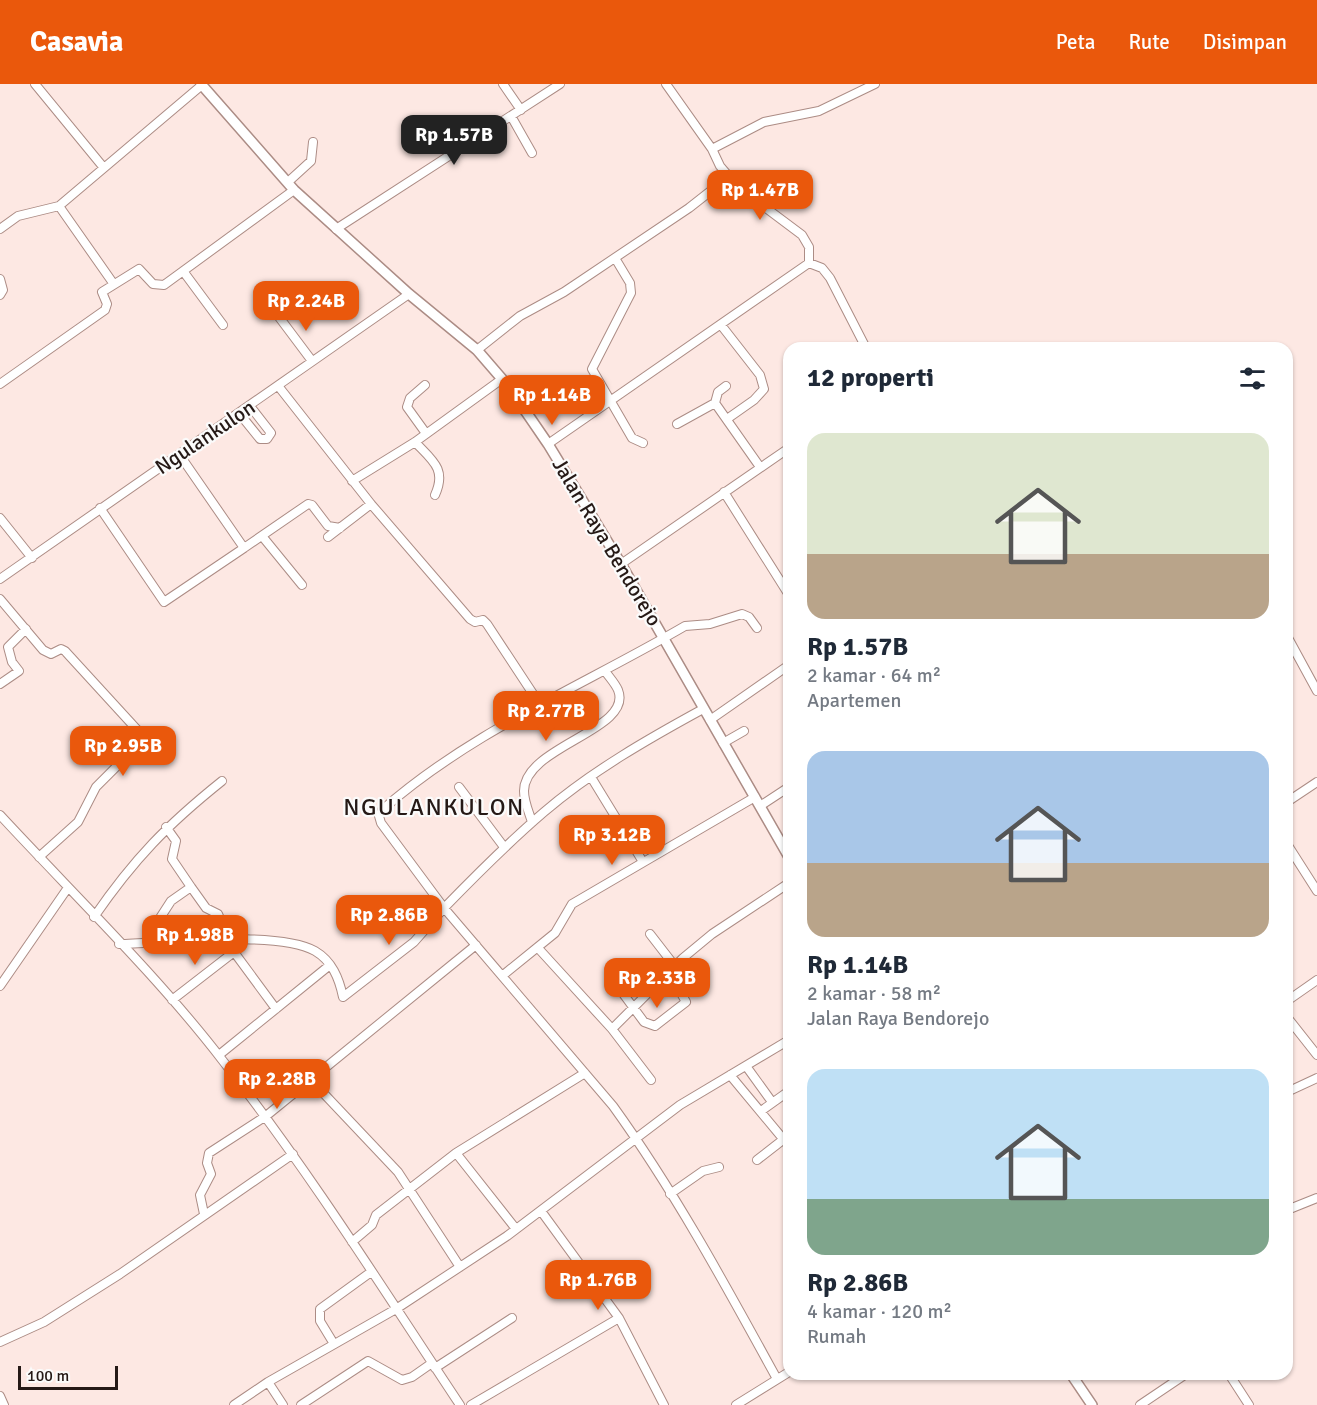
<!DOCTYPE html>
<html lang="id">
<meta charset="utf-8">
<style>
:root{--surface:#fff;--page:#f6f6f7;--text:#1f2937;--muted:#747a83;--accent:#ea580c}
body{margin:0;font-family:Signika,sans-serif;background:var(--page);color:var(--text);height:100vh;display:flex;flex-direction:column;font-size:22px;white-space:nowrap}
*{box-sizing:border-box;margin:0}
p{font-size:20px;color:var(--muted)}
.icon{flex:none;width:33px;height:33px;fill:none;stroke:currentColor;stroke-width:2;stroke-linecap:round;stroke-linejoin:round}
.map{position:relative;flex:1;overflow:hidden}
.drawer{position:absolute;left:783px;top:258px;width:510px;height:1038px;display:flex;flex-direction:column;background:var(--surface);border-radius:18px;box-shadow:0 2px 4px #0004}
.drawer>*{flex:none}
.scale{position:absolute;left:18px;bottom:15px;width:100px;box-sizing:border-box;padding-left:6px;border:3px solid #251916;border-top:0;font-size:16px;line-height:21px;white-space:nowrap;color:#251916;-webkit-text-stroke:4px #fbfbfb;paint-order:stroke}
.price{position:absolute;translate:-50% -51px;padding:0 14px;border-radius:12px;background:var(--accent);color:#fff;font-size:20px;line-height:39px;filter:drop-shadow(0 2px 3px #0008)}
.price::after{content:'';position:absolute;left:50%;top:36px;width:18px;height:14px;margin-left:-9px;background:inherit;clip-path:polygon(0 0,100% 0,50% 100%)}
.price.selected{background:#222;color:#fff}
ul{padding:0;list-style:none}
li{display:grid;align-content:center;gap:12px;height:318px;padding:0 24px}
li span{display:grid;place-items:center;height:186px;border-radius:18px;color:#555}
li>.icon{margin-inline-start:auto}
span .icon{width:108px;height:108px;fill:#fffc;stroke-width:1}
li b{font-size:26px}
h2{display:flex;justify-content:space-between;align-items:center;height:72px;padding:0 24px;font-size:26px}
header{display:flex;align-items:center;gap:36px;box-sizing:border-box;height:84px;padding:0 30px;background:var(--accent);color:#fff}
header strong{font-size:28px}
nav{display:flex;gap:33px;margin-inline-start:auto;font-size:21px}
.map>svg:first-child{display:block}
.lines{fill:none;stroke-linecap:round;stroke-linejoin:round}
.minor-casing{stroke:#ac8c85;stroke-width:10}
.major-casing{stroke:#ac8c85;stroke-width:12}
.minor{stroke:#fff;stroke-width:8}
.major{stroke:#fff;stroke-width:9}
.labels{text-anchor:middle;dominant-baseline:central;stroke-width:4.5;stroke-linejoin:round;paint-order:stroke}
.street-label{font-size:21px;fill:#251916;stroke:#fbfbfb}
.quarter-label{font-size:24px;letter-spacing:1.5px;fill:#251916;stroke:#fbfbfb}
</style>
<header>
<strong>Casavia</strong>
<nav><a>Peta</a><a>Rute</a><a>Disimpan</a></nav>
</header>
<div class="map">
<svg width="1317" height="1321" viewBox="0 0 1317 1321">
<rect width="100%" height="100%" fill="#fde8e3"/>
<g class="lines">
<g class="minor-casing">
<path id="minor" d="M35,0L104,84
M503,0L521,26
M666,0L712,65L720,82L738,103L802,151L809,163V179
M511,32L532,69
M712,65L764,38L819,27L875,0
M288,98L311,77L313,58
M0,145L18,132L59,122
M336,145L560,0
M615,174L630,199L631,209L592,285L632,354L643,359
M183,187L223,241
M0,195L3,206L0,211
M113,199L59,122L202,1
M279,233L312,277
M721,241L760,291L764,305L754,316L727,335
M477,266L520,232L564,208L689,124L717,102L726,90
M0,300L105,226L107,220L102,208L139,185L153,200L164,201L294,106
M425,301L410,314L407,323L425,348
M726,302L718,308L715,319L760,383
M279,303L371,420L470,535L475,538L483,536L487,540L541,622
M239,329L260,355H267L271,349L250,322
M677,340L715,319
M415,358C432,376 447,385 435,411
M548,360L809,179L822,184L830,194L866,264
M179,370L244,464L308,420L312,421L328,442L340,444
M352,397L415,358L502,295
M724,408L789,511
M100,424L164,518L244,464
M0,434L32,474
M262,452L302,501
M328,453L371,420
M621,480L789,364
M0,495L409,210
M0,515L43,566L51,570L61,565L65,567L141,650L139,660L96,703L78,738L39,773
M1287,552L1317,607
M0,600L19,587L12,578L8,563L26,545
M703,625C648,655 592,687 544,728C509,758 476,791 444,824L613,1022C675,1108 726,1202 777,1295
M710,636L789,581
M723,659L744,647
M591,693L643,778
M459,703L504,763
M1287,718L1317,698
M760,722L789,703
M0,731C74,811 157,891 223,977C309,1087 383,1205 460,1321
M532,738C529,728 524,718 524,707C524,662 634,646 618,606C615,599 609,593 605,587
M166,743L176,757L172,775L191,803L171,817L160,834L171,859
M1287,760L1317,807
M191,803L206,824L218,830L234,868L276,925
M94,833C134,775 167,741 222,697
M650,850L674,881
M119,860C165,859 278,846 315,867C332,877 339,894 343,913L414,858L444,824L381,739L379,732L382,726C470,648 584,601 685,542L710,540L742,530L749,533L757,544
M538,864L612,945
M502,892L555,849L572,820L755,713
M616,900L644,938L655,942L686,918L669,887
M0,902L67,805
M172,916L234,868
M1287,917L1317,896
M1287,933L1317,971
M219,971L330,881
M746,982L772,1018
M730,991L789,1062
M310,995L398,1088L460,1183
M651,996L612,945L683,874L712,850L789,799
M1287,1008L1317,994
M761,1027L789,1007
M456,1069L516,1145
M757,1076L784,1055
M670,1110L703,1087L719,1083
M1287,1126L1317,1114
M541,1127L619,1234L664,1321
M204,1130L200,1111L211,1090L207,1079L209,1069L266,1032L476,861
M352,1158L372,1141L376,1131L456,1069L585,989
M0,1258L44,1238L120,1190L293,1070
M334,1260L320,1237V1225L371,1188
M435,1284L512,1234
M1229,1290L1249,1321
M268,1298L283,1321
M0,1312L4,1321
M234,1321L268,1298L396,1225L507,1152L680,1021L789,956
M301,1321L368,1277L402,1296L412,1293L432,1279
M471,1321L619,1234
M736,1321L789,1288
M1140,1321L1186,1290"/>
</g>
<g class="major-casing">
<path id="major" d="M201,0L294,106L409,210L477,266L509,303L548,360L621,480L789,773
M1071,1290L1092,1321"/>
</g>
<use href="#minor" class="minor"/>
<use href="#major" class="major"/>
</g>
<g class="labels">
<g class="street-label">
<text transform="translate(205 353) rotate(-34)">Ngulankulon</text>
<text transform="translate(607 458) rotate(59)">Jalan Raya Bendorejo</text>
</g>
<g class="quarter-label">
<text x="434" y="723">NGULANKULON</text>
</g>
</g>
</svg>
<div class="scale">100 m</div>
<b class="price selected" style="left:454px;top:82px">Rp 1.57B</b>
<b class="price" style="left:760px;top:137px">Rp 1.47B</b>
<b class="price" style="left:306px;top:248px">Rp 2.24B</b>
<b class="price" style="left:552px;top:342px">Rp 1.14B</b>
<b class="price" style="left:546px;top:658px">Rp 2.77B</b>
<b class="price" style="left:123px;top:693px">Rp 2.95B</b>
<b class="price" style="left:612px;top:782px">Rp 3.12B</b>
<b class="price" style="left:389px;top:862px">Rp 2.86B</b>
<b class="price" style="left:195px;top:882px">Rp 1.98B</b>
<b class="price" style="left:657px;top:925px">Rp 2.33B</b>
<b class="price" style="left:277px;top:1026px">Rp 2.28B</b>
<b class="price" style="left:598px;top:1227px">Rp 1.76B</b>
<section class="drawer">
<h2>12 properti<svg class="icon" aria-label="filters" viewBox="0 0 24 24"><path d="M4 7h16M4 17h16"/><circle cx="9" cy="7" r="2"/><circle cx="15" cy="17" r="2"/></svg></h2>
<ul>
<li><span style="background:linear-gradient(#dfe7d0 65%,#b9a48a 0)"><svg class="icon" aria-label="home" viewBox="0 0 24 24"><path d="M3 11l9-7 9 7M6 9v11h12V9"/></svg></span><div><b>Rp 1.57B</b><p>2 kamar · 64 m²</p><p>Apartemen</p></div></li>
<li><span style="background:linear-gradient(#a9c7e8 60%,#b9a48a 0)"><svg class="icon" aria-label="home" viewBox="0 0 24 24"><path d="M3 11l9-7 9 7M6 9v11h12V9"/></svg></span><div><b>Rp 1.14B</b><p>2 kamar · 58 m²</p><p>Jalan Raya Bendorejo</p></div></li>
<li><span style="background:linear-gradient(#bfe0f5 70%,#7fa58c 0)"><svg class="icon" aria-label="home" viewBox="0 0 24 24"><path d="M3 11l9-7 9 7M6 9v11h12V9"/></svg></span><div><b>Rp 2.86B</b><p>4 kamar · 120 m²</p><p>Rumah</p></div></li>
</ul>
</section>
</div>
